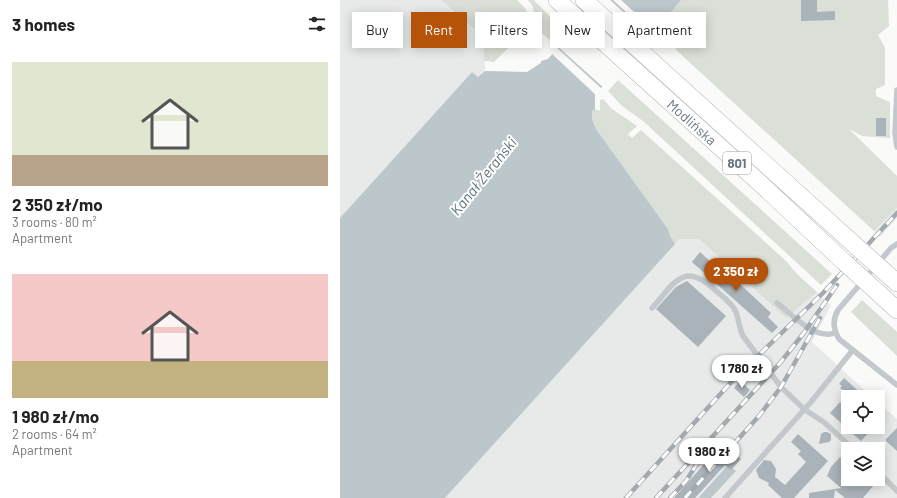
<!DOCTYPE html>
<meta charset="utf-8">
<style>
:root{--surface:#fff;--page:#f2f2f2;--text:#222;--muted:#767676;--accent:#b45309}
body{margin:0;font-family:Barlow,sans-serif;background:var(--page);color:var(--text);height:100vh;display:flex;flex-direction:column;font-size:15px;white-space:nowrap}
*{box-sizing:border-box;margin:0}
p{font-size:13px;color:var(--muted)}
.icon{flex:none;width:22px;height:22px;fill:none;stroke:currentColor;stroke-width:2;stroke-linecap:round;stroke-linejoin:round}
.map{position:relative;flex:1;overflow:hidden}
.details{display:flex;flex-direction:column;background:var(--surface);width:340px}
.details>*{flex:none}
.hud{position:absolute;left:12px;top:12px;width:380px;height:36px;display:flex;gap:8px}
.tools{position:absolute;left:501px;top:390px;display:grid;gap:8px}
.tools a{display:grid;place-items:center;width:44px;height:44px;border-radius:0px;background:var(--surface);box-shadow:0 2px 10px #0003;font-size:20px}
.price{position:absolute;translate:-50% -34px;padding:0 9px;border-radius:14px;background:#fff;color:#222;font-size:13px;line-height:26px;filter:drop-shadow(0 1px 2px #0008)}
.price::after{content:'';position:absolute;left:50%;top:24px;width:12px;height:9px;margin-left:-6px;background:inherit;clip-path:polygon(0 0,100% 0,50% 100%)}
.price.selected{background:var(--accent);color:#fff}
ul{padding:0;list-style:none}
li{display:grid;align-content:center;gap:8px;height:212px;padding:0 12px}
li span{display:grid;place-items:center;height:124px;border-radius:0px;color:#555}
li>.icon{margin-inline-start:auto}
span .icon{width:72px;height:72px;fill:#fffc;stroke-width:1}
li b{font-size:17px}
h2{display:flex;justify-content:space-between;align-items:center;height:48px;padding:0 12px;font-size:17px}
.chip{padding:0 14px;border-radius:0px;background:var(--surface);box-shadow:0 2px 10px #0003;font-size:14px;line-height:36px}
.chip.selected{background:var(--accent);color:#fff}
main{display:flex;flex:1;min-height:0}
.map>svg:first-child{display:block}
.built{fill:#e8e9e9;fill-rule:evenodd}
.green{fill:#dadfd7}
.water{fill:#bbc7cb}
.pier{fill:#fafaf8}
.building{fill:#aab3b9}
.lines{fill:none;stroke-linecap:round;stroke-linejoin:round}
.primary-casing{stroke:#b5babe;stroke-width:18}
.lane{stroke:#c3c8cc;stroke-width:5.5}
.primary{stroke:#fff;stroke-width:17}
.rail-casing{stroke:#a2aab0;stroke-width:4.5}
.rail{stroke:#fff;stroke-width:3;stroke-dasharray:9;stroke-linecap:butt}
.primary-bridge-casing{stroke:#b5babe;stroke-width:18;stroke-linecap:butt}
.primary-bridge{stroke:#fff;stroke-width:17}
.labels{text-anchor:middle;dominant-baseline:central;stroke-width:4;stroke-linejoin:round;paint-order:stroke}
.shield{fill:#fff;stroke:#939fa8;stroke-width:1}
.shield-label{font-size:13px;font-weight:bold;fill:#657683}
.street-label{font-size:14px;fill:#657683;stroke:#fff}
.water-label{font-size:15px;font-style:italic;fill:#60757c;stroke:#fff}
</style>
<main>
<section class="details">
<h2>3 homes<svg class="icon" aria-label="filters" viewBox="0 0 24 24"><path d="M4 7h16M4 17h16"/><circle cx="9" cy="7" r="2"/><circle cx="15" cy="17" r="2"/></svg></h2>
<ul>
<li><span style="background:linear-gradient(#dfe7d0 75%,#b9a48a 0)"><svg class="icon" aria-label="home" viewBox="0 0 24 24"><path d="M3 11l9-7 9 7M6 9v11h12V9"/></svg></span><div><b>2 350 zł/mo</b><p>3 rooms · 80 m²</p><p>Apartment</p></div></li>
<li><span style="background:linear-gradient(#f6c9c9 70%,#c2b280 0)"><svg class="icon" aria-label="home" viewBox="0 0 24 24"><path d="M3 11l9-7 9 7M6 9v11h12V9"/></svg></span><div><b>1 980 zł/mo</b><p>2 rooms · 64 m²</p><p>Apartment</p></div></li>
</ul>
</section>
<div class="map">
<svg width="557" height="498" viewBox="0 0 557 498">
<rect width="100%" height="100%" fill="#fafaf8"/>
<path class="built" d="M0,0H101L144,39L145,71L138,77L132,72L0,218Z
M557,208V218L540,237L534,231Z
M339,239H359L446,318L477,292L491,305L472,342L532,397H508V427H538V402L557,419V498H105ZM508,449H538V479H508Z"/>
<path class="green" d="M101,0H177L186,9L189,28L154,62L144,61V38Z
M188,0H194L222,29L211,41L198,30L193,7Z
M341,0H548L549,26L538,35L545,48V85L536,89V96L550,102V138L522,136L509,129L557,176V208L534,231L335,49L337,48L339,25H335L332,45L319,35L320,32L318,30L327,25L326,18Z
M278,80L492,274L481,285L303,121L282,106L268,91Z
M263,99L272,109L297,126L288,134L292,138L301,130L446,261L457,274L477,292L446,318L359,239H339L335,244L330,236L328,229L256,129L252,120V110L255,109L260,111V100Z
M522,300L557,332V356L511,312Z"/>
<path class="water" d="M261,0H341L326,18L314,27L255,95V109L252,111V119L256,129L328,229L330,236L335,244L105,498H0V218L132,72L138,77L145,71L187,72L201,63V61L208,59Z
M388,465L396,471L371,498H360L359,497Z"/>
<path class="pier" d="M259,0H270L309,35L292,55L246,14Z
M273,0H281L314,30L310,34Z
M245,15L291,56L264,88L217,46Z
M216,47L262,89L257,96L211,53Z"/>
<path class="building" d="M461,0H477V12L495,11V20L461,21Z
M536,118H546V136H536Z
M360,252L386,276L388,273L431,313L428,317L438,327L432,333L352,262Z
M347,281L386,316L358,347L316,309L336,287Z
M504,378L525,397H510L500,388L502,386L499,384Z
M400,381L410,390L404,397L394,388Z
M500,402L508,409V427H534L521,441L490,413Z
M557,428V451L545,440Z
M484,432H487L491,434V440L489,442L479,444L481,434Z
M458,434L488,461L454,498H442L428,485L429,483L419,478L416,470L424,460L431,461L436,469L435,477L445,485L466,462L458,454L461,451L451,442Z
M383,443L401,459L391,470L385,465L355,498H334Z
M500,457L508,465V479H539L523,498H505L495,490L494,498H469V493L501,488L487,476L491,467Z"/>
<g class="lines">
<g class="primary-casing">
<path id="primary" d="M217,0L422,185L503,261
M244,0L517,247
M546,273L557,283
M533,288L557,310"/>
</g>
<path class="lane" d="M557,90L555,133L557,147
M557,244L551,248L498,310C492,320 493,329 499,339L557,385
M437,303C453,315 474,340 495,333
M312,308C334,284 343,260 375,290C382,296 392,303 396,312C399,320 399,328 403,336L441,387L464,409L485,423L513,449
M538,472L557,491
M385,498L471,402L512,351"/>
<use href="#primary" class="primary"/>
<g class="rail-casing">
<path id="rail" d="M286,498L394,379L483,293L557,213
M316,498L440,363L463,334L497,285
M330,498L346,481L367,448
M345,498L419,416L441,387L480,318"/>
</g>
<use href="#rail" class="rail"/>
<g class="primary-bridge-casing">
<path id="primary-bridge" d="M517,247L546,273
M503,261L533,288"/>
</g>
<use href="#primary-bridge" class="primary-bridge"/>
</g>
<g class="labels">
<rect class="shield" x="383" y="152" width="28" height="22" rx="3"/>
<g class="shield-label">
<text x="397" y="163">801</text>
</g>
<g class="street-label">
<text transform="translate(352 122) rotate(42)">Modlińska</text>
</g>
<g class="water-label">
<text transform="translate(143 176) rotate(-51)">Kanał Żerański</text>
</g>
</g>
</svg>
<div class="tools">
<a><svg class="icon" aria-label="locate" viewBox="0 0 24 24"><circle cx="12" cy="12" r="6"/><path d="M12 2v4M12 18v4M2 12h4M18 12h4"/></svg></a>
<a><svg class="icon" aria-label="layers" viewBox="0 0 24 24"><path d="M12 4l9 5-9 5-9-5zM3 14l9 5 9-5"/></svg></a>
</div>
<b class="price selected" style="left:396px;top:292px">2 350 zł</b>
<b class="price" style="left:402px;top:389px">1 780 zł</b>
<b class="price" style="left:369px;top:472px">1 980 zł</b>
<div class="hud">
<a class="chip">Buy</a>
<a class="chip selected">Rent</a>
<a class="chip">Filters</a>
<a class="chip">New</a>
<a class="chip">Apartment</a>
</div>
</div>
</main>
